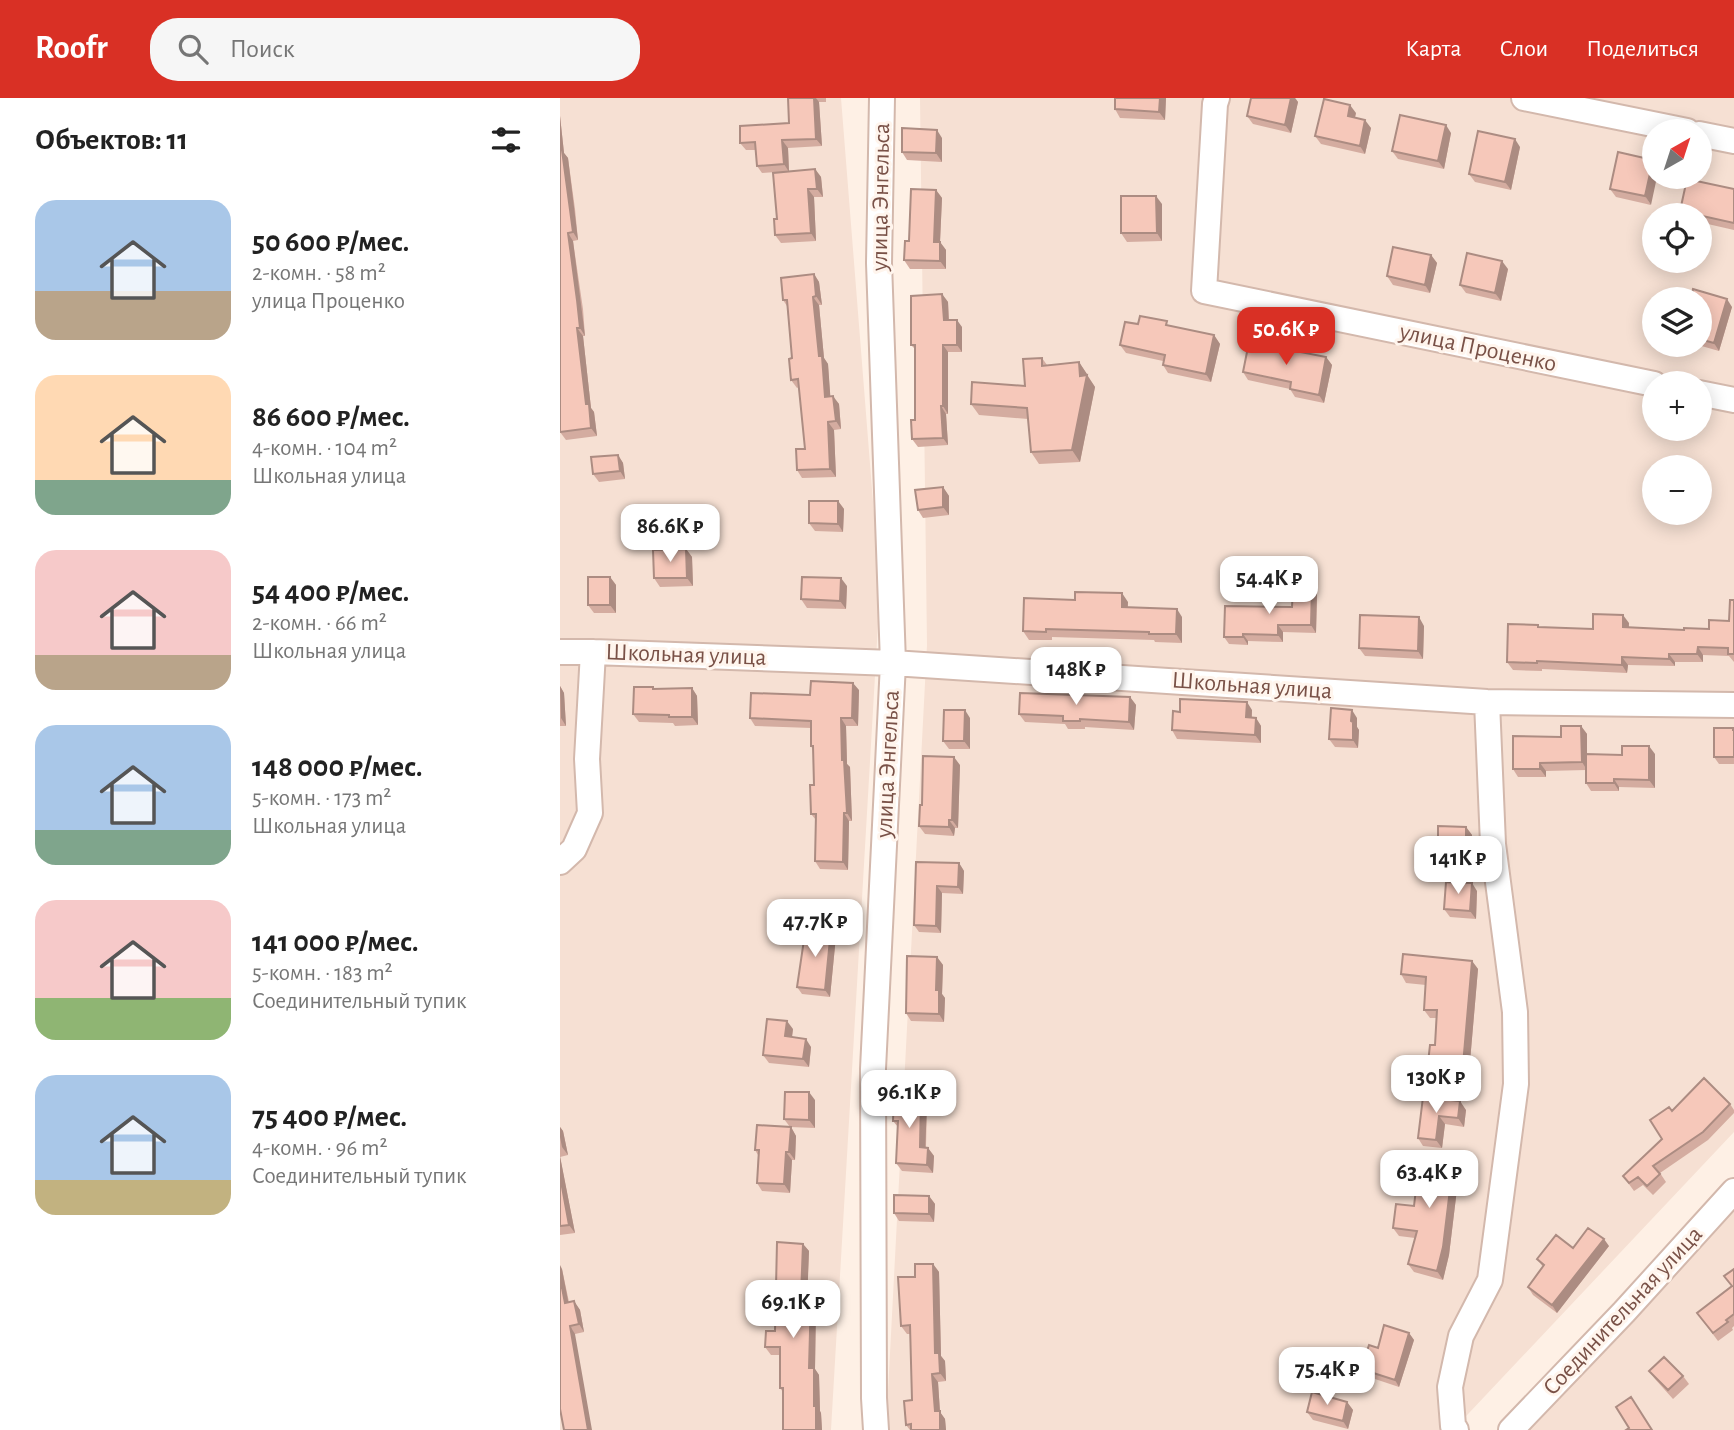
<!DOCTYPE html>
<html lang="ru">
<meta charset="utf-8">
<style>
:root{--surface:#fff;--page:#f6f6f6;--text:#222;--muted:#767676;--accent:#d93025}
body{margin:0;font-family:"Alegreya Sans",sans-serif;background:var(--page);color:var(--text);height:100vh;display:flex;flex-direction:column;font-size:26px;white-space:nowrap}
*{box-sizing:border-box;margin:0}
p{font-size:23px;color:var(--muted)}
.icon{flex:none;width:38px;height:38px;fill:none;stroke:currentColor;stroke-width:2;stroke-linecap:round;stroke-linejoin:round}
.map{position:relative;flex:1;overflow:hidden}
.panel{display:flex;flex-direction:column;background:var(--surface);width:560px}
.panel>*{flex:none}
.needle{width:46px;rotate:39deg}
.buttons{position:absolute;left:1082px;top:21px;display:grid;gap:14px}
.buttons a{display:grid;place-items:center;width:70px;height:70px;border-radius:50%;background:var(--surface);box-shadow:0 4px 18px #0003;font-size:35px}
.price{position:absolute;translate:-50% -60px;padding:0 16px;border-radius:14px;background:#fff;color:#222;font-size:23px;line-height:46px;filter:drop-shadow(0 2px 4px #0008)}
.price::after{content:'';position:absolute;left:50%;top:42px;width:21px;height:16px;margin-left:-10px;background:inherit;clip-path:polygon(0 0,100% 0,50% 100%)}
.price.selected{background:var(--accent);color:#fff}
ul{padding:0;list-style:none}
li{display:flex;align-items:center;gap:21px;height:175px;padding:0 35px}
li span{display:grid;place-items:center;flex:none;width:196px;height:140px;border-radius:21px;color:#555}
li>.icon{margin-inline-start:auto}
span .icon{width:84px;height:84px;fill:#fffc;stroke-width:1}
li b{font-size:30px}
h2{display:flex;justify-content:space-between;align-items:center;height:84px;padding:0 35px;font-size:30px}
header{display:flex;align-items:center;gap:42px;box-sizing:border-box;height:98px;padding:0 35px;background:var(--accent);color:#fff}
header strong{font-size:33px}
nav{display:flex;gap:38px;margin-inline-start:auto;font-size:24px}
.search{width:490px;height:63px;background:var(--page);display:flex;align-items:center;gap:18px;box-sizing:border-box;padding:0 24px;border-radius:28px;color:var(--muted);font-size:26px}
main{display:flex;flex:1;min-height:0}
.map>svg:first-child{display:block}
.residential{fill:#f6e0d3;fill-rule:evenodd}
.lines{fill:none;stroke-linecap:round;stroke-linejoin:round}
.minor-casing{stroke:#d3b8ac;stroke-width:28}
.minor{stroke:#fff;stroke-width:24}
.wall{fill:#d4aca0}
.shaded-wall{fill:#ac8c82}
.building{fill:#f6c8ba;stroke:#ac8c82;stroke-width:2}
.labels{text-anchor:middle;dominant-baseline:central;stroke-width:6;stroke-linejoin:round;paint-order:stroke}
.street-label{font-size:24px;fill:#795147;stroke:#fff5ed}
</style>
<header>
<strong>Roofr</strong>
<div class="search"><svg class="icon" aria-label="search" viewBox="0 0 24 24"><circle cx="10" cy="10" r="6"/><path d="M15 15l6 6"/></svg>Поиск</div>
<nav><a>Карта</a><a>Слои</a><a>Поделиться</a></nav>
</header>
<main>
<section class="panel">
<h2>Объектов: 11<svg class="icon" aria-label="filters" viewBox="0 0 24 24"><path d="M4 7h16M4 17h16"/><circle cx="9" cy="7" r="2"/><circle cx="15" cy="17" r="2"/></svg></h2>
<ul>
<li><span style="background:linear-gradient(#a9c7e8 65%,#b9a48a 0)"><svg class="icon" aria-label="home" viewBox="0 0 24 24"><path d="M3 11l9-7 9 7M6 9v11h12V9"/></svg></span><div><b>50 600 ₽/мес.</b><p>2-комн. · 58 m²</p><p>улица Проценко</p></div></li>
<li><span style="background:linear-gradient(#ffd9b3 75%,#7fa58c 0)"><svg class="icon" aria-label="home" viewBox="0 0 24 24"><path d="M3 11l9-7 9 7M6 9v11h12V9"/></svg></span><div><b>86 600 ₽/мес.</b><p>4-комн. · 104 m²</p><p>Школьная улица</p></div></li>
<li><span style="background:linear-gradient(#f6c9c9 75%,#b9a48a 0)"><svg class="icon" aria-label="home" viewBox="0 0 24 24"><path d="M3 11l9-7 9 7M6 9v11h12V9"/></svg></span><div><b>54 400 ₽/мес.</b><p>2-комн. · 66 m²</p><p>Школьная улица</p></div></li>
<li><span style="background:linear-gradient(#a9c7e8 75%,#7fa58c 0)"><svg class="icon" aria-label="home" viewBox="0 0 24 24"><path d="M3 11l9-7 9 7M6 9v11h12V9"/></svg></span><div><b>148 000 ₽/мес.</b><p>5-комн. · 173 m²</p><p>Школьная улица</p></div></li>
<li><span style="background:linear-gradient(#f6c9c9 70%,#8fb573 0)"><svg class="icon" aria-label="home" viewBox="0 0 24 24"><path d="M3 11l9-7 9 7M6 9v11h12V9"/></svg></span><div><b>141 000 ₽/мес.</b><p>5-комн. · 183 m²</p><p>Соединительный тупик</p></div></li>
<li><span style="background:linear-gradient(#a9c7e8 75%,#c2b280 0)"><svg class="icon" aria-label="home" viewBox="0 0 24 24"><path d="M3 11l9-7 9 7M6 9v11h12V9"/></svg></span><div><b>75 400 ₽/мес.</b><p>4-комн. · 96 m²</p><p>Соединительный тупик</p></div></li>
</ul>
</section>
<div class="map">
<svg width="1174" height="1332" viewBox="0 0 1174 1332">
<rect width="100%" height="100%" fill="#fef0e5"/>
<path class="residential" d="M0,0H281L320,492L271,1332H0Z
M360,0H1174V1034L893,1332H326L367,547ZM1094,33H1139V79H1094ZM1094,117H1139V163H1094ZM1094,201H1139V247H1094ZM1094,285H1139V331H1094ZM1094,369H1139V415H1094Z
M1174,1094V1332H959Z"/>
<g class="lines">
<g class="minor-casing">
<path id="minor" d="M657,0L655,6L644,193L1094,286
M964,0L1127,33
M1139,36L1174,43
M1139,295L1174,302
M0,554H33L333,565L927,604L1174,607
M0,764L14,751L30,715L27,661L33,554
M316,1332L314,1300L313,971L333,565L319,165L322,0
M896,1332L893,1328L890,1289L901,1238L930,1182L956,986L955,914L933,746L927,604
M951,1332L1064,1214L1174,1093"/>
</g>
<use href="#minor" class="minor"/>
</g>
<path class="wall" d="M228,0H266V4H259L262,48L228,50L229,73L255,71L261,79L263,99H254L256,143L221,145L215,137L217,121L216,74L202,75L197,68L196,52H186L180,45L229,25Z
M606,0L605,22L560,20L555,11Z
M691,0H735L738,4L731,35L693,26L687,18Z
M796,15L795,20L811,30L805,56L761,46L755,38Z
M0,18L4,55L8,60L15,111L18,142L13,143L23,211L25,238H23L31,310L34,314L37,338L6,342L0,334Z
M891,35L884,71L838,61L832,53Z
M382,40V64L347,62L342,54Z
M960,49L951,92L915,84L909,76Z
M1058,54L1091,107L1056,99L1050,91Z
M1174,91V132L1139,124V117H1123L1120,113Z
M376,92L382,100L380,144L386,152V171H350L344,162L349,143Z
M602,106V143L567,144L561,135Z
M871,157L877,165L870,195L833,187L827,178Z
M948,171L941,203L906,195L900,187Z
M254,176L259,184L262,207H259L264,260L268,266L270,298L279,306L281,331L274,332L276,379L242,380L237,372L245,351L239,289L237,290L231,282L232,260L227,208L223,202Z
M382,196L388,204L389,222L402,229V254H388V316H386L388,347L358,349L352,341L355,322V251L351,247Z
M1139,201L1172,209L1159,253L1138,247H1139Z
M578,226L610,228L654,237L660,246L651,284L608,275L603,267V263L566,255L560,247Z
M766,259L772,267L764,305L735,299L730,291L688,282L683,274Z
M482,260L487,267L519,264L535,289L520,364L479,366L471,354L468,321L419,317L411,306L465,288Z
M58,357L63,365L65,381L39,384L33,376Z
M383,389L389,398V417L363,420L358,412Z
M278,403L284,411L283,434L255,433L249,425Z
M126,451L132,459L133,488L100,489L94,480Z
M50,479L56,487V515H34L28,507Z
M287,488L286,511L247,510L241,501Z
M757,496L756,535L723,534V544L688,543V547L669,546L664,539L732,509Z
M1174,502V564L1169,558L1143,557V564H1115V568L1068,567L1067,575L982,571V573L953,572L947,564L978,527L979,529L1033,531L1069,525V530L1124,532L1149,531L1169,523Z
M568,504V509L622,519V545L595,544L594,542L492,539V542H469L463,533Z
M864,528L863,561L805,558L799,550Z
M0,588L4,595L6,628H0Z
M132,590L137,598L138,627L115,628L113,625L79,624L73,616L94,591Z
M299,592L298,628H286L287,666L290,669L292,723H289L288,772L260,771L255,763L256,722L251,716L254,687L253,652L251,648V630L195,628L190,620L250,597Z
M570,599L576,607L574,632L525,629V631H508L505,626L465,624L459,616Z
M692,612V620H696L701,628V645L617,641L612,632Z
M410,620V651H389L383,643Z
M797,620V629L799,632L798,650L775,649L769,641Z
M1021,628L1027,636V656H1095V690L1059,689V693H1031L1026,685V672L986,673V679H958L953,671L1001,639Z
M1173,630L1174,632V666H1159L1154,659Z
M400,667L398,730H395L394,738L365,736L359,728Z
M906,729L912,737L911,758L883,757L878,749Z
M356,764L399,765L404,773L403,796L382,795L381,835L359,834L354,827Z
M917,793L916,821L890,819L884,811Z
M271,831L276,838L270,899L242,896L237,889Z
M377,859L383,867L382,896L385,900L384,924L351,923L346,915Z
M912,863L918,871L909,975L874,973L868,965L875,947L876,920H870L864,912L866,887L846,885L841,876Z
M233,931L232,939L251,949L249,969L209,965L203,957Z
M361,997L367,1005L366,1049L368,1050L374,1058L373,1075L342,1073L336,1065L338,1029L333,1023Z
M863,999L906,1012L904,1029L885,1026L882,1050L863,1048L858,1040Z
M255,1002V1030L230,1029L224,1021Z
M1170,1006L1174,1012V1015L1148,1042L1100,1075L1106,1084L1093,1097L1083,1087L1074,1093L1063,1078L1102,1041L1112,1013Z
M0,1029L3,1033L8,1057L0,1059L15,1135L0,1137Z
M231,1029L236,1038L235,1062H232L230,1095L202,1093L197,1085L198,1057L195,1052Z
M899,1062L904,1070L902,1091H897L889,1157L883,1182L854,1174L848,1166L855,1140L839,1138L833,1130Z
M369,1098L375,1106L374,1124L339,1123L334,1115Z
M243,1146L249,1153L247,1198L256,1206L255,1271L259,1277L260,1313L261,1315L262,1332H223V1294L220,1290V1257H211L205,1249L215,1233Z
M1049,1148L997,1215L973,1197L968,1189L983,1169L977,1161L1013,1150Z
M373,1166L379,1174L381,1258L385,1263L386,1283L378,1284L380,1314L385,1321L386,1332H350L346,1327L352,1302L350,1236H347L341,1228L355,1179Z
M2,1171L9,1204L14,1203L20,1212L24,1234L15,1236L4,1332Z
M1174,1171V1228L1172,1230L1173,1232L1158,1243L1137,1215L1171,1189Z
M849,1235L854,1242L839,1289L806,1278L801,1271L818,1250Z
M1089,1273L1123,1278L1129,1286L1113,1301L1095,1281Z
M787,1304L793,1312L788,1331L753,1322L747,1314Z"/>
<path class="shaded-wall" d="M254,0H256L259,4L262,48L256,41Z
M600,0H606L605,22L599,14Z
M731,0H735L738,4L731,35L725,27Z
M790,7L796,15L793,26L788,18Z
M0,18L4,55L8,60L18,142L13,134L0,53Z
M805,22L811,30L805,56L800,48Z
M886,27L891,35L884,71L878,63Z
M377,32L382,40V64L376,55Z
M955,41L960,49L951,92L945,84Z
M222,42L228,50L229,74L224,66Z
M1093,62L1094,79H1097L1091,107L1085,98Z
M255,71L261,79L263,99L257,91Z
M248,91L254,99L256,143L251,135Z
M376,92L382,100L380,144L386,152V171L380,163L374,144Z
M596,98L602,106V143L597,135Z
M8,135L13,143L25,238L20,230Z
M871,157L877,165L870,195L865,187Z
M942,163L948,171L941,203L935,195Z
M254,176L259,184L262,207L256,198Z
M382,196L388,204L389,229L384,222Z
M253,199L259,207L264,260L268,266L271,307L265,299L259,258Z
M1167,201L1172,209L1159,253L1154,245Z
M397,222L402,229V254L397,247Z
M17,230L23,238L31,310L34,314L37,338L31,330L26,306Z
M654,237L660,246L651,284L646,276Z
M383,247L388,254V316L383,308Z
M766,259L772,267L764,305L759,297Z
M519,264L527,276V279V277L535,289L520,364L512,352L520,278Z
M273,298L279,306L281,331L276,323Z
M381,308L386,316L388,347L383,340Z
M268,324L274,332L276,379L270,371Z
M58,357L63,365L65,381L60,373Z
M383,389L389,398V417L383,409Z
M278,403L284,411L283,434L278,426Z
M126,451L132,459L133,488L127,480Z
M50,479L56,487V515L50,507Z
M281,480L287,488L286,511L280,503Z
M752,489L757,496L756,535L751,527Z
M562,495L568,504L567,517L562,509Z
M617,511L622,519V545L616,536Z
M1063,517L1069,525L1068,537L1063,529Z
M859,519L864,528L863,561L858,553Z
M718,527L723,534V544L718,537Z
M683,536L688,543V547L683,539Z
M1138,549L1143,557V564L1137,556Z
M1109,556L1115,564V568L1109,561Z
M1062,559L1068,567L1067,575L1062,567Z
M293,585L299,592L298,628L292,620Z
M0,588L4,595L6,628L1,620Z
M132,590L137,598L138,627L132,619Z
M570,599L576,607L574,632L569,624Z
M687,604L692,612L691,628L686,619Z
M405,612L410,620V651L404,643Z
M792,612L797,620V629L799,632L798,650L793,642L791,623Z
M281,620L286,628L287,666L290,669L292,723L287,715L282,662Z
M696,620L701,628V645L695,637Z
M1021,628L1027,636V672L1022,664Z
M1089,648L1095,656V690L1089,682Z
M394,659L400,667L398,730L392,722Z
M980,665L986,673V679L980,671Z
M1054,681L1059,689V693L1054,685Z
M284,715L289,723L288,772L283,764Z
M389,722L395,730L394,738L389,729Z
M906,729L912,737L911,758L906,750Z
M399,765L404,773L403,796L398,789Z
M912,785L917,793L916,821L910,813Z
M377,788L382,795L381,835L376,828Z
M271,831L276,838L270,899L265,892Z
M377,859L383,867L382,896L385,900L384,924L379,916L376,892Z
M912,863L918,871L909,975L903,967Z
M227,923L233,931L231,946L225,938Z
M246,941L251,949L249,969L243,961Z
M249,994L255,1002V1030L249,1022Z
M361,997L367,1005L365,1057L360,1049Z
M900,1003L906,1012L904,1029L898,1020Z
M879,1018L885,1026L882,1050L876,1042Z
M0,1029L3,1033L8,1057L2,1049L0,1039Z
M231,1029L236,1038L235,1062L229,1054Z
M368,1050L374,1058L373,1075L367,1067Z
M226,1054L232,1062L230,1095L224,1086Z
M0,1058L15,1135L9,1127L0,1078Z
M899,1062L904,1070L902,1091L896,1083Z
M891,1083L897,1091L889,1157L883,1182L877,1173Z
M369,1098L375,1106L374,1124L369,1116Z
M1044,1141L1049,1148L997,1215L992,1207Z
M243,1146L249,1153L247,1206L241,1198Z
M373,1166L379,1174L381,1258L385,1263L386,1283L380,1275L375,1255Z
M0,1167L2,1171L10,1213L5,1205L0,1180Z
M251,1198L256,1206L255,1271L259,1277L260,1313L261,1315L262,1332H256L249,1270Z
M14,1203L20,1212L24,1234L19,1226Z
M10,1228L15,1236L32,1332H28Z
M849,1235L854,1242L839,1289L835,1282Z
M372,1276L378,1284L380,1314L385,1321L386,1332H380L375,1313Z
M787,1304L793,1312L788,1331L783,1323Z"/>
<path class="building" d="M228,0H254L256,41L222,42L224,66L197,68L195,44L180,45V28L229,25Z
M555,0H600L599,14L555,11Z
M691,0H731L725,27L687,18Z
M764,1L790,7L788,18L805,22L800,48L755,38Z
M840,17L886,27L878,63L832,53Z
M342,30L377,32L376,55L342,54Z
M918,33L955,41L945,84L909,76Z
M0,52H2L13,134L8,135L17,202L20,230H17L26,306H29L31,330L0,334Z
M1058,54L1093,62L1085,98L1050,91Z
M255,71L257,91H248L251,135L215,137L214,121H217L213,75Z
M1127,81L1174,91V125L1120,113Z
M351,91L376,92L374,144H380V163L344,162L345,143H349Z
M561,98H596L597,135H561Z
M833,149L871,157L865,187L827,178Z
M907,155L942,163L935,195L900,187Z
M254,176L256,198L253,199L259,258H262L265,299L273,298L276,323L268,324L270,371L237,372L236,351H245L238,281L231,282L229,261L232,260L227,202H223L221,180Z
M1133,191L1167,201L1154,245L1139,241V201H1117L1120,192L1132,196Z
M382,196L384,222H397V247H383V308H381L383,340L352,341L351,322H355V247H351V198Z
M580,218L607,223L606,227L654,237L646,276L603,267L605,257L560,247L565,224L578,226Z
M689,244L766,259L759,297L730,291L731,284L683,274Z
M482,260V268L519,264L520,278L527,277L512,352L471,354L467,310L411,306L412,284L465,288L463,261Z
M58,357L60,373L33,376L31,359Z
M383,389V409L358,412L355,392Z
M249,403H278V426L249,425Z
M126,451L127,480H94L93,452Z
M28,479H50V507H28Z
M242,479L281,480L280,503L241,501Z
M733,488L752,489L751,527H718V537L683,536V539H664L665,508L732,509Z
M515,494L562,495V509L617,511L616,536H589V534L486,531V534L463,533L464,500L515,502Z
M1170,502H1174V556H1168V550L1138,549L1137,556H1109V561L1062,559V567L977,563V565L947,564L948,526L978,527V529L1033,531V516L1063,517V529L1124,532V530L1149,531V522L1169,523Z
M800,517L859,519L858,553L799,550Z
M251,583L293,585L292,620H281L282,662H284L287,715H284L283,764L255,763L256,716H251L250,687H254L253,648H251V623L190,620L191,595L250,597Z
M74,589H93V591L132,590V619H109V617L73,616Z
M460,595L570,599L569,624L520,621V623H503V618L459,616Z
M620,601L687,604L686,619L696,620L695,637L612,632L613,613L620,614Z
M771,610L792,612L791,623L793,624V642L769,641Z
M384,612H405L404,643H383Z
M1001,628H1021L1022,664L980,665V671H953V638L1001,639Z
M1154,630H1173V632H1174V659H1154Z
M1062,648H1089V682L1054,681V685H1026V656L1062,657Z
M363,658L394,659L392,722H389V729L359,728L360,707H362Z
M878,728L906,729V750L878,749Z
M356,764L399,765L398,789L377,788L376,828L354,827Z
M886,784L912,785L910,813L884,811Z
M246,828L271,831L265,892L237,889Z
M843,856L912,863L903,967L868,965L870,947H875L877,912H864L866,879L841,876Z
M347,858L377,859L376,892H379V916L346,915Z
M207,921L227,923L225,938L246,941L243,961L203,957Z
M1144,980L1170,1006L1143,1034L1093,1068L1100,1076L1087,1088L1078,1079L1069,1085L1063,1078L1102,1041L1090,1022L1109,1009L1112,1013Z
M225,994H249V1022L224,1021Z
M334,997H361L360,1049L368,1050L367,1067L336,1065L338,1023H333Z
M863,999L900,1003L898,1020L879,1018L876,1042L858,1040Z
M197,1027L231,1029L229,1054H226L224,1086L197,1085L199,1052H195Z
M860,1057L899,1062L896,1083H891L883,1149L877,1173L848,1166L857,1133L833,1130L836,1106L854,1108Z
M0,1078L9,1127L0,1128Z
M334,1097L369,1098V1116L334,1115Z
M1028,1130L1044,1141L992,1207L968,1189L984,1167L977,1161L996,1137L1013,1150Z
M217,1144L243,1146L241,1198H251L249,1270H254V1308H256V1332H223V1290H220V1249H205L206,1233H215Z
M355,1166H373L375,1255H379L380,1275L372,1276L375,1313H380V1332H351V1326L346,1327L344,1303L352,1302L350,1227L341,1228L338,1179H355Z
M1174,1171V1216L1166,1222L1168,1224L1153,1235L1137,1215L1172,1188L1164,1178Z
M0,1180L5,1205L14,1203L19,1226L10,1228L28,1332H4L0,1311Z
M824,1227L849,1235L835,1282L801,1271L809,1247L818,1250Z
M1104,1259L1123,1278L1108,1292L1089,1273Z
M752,1294L787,1304L783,1323L747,1314Z
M1071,1299L1092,1332H1066L1069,1330L1056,1309Z"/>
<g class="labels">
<g class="street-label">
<text transform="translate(321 99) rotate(-89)">улица Энгельса</text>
<text transform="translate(918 250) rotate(12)">улица Проценко</text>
<text transform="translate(126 557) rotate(2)">Школьная улица</text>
<text transform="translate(692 588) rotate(4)">Школьная улица</text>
<text transform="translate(328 666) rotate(-87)">улица Энгельса</text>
<text transform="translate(1063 1213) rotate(-47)">Соединительная улица</text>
</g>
</g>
</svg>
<div class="buttons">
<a><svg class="needle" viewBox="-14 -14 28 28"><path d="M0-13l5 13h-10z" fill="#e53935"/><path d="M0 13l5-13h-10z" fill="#767676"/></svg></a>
<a><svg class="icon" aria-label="locate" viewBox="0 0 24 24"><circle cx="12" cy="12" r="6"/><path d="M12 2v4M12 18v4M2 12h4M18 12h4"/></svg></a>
<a><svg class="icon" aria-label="layers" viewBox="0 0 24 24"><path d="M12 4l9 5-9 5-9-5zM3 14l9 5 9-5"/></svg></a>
<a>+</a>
<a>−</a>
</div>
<b class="price selected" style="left:726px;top:269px">50.6K ₽</b>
<b class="price" style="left:110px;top:466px">86.6K ₽</b>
<b class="price" style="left:709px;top:518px">54.4K ₽</b>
<b class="price" style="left:516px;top:609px">148K ₽</b>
<b class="price" style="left:898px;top:798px">141K ₽</b>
<b class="price" style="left:255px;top:861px">47.7K ₽</b>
<b class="price" style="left:876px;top:1017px">130K ₽</b>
<b class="price" style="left:349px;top:1032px">96.1K ₽</b>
<b class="price" style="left:869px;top:1112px">63.4K ₽</b>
<b class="price" style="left:233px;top:1242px">69.1K ₽</b>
<b class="price" style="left:767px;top:1309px">75.4K ₽</b>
</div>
</main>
